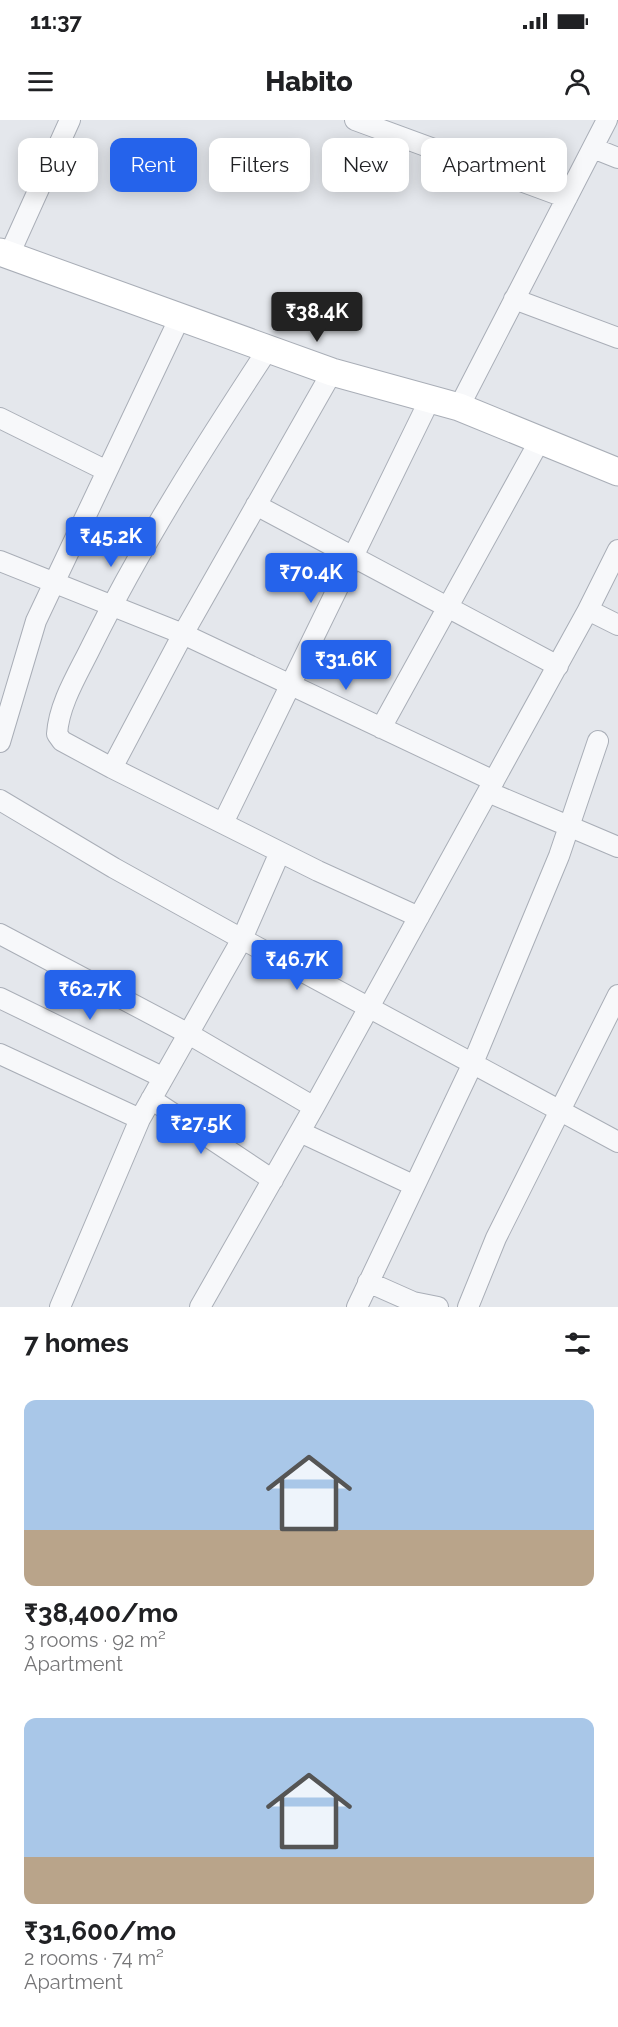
<!DOCTYPE html>
<meta charset="utf-8">
<style>
:root{--surface:#fff;--page:#f6f6f6;--text:#202124;--muted:#757577;--accent:#2563eb}
body{margin:0;font-family:Raleway,sans-serif;background:var(--page);color:var(--text);height:100vh;display:flex;flex-direction:column;font-size:22px;white-space:nowrap}
*{box-sizing:border-box;margin:0}
p{font-size:20px;color:var(--muted)}
.icon{flex:none;width:33px;height:33px;fill:none;stroke:currentColor;stroke-width:2;stroke-linecap:round;stroke-linejoin:round}
.map{position:relative;height:1187px;overflow:hidden}
.side{display:flex;flex-direction:column;background:var(--surface);flex:1}
.side>*{flex:none}
.hud{position:absolute;left:18px;top:18px;width:582px;height:54px;display:flex;gap:12px}
.price{position:absolute;translate:-50% -51px;padding:0 14px;border-radius:6px;background:var(--accent);color:#fff;font-size:20px;line-height:39px;filter:drop-shadow(0 2px 3px #0008)}
.price::after{content:'';position:absolute;left:50%;top:36px;width:18px;height:14px;margin-left:-9px;background:inherit;clip-path:polygon(0 0,100% 0,50% 100%)}
.price.active{background:#222;color:#fff}
ul{padding:0;list-style:none}
li{display:grid;align-content:center;gap:12px;height:318px;padding:0 24px}
li span{display:grid;place-items:center;height:186px;border-radius:12px;color:#555}
li>.icon{margin-inline-start:auto}
span .icon{width:108px;height:108px;fill:#fffc;stroke-width:1}
li b{font-size:26px}
h2{display:flex;justify-content:space-between;align-items:center;height:72px;padding:0 24px;font-size:26px}
.tag{padding:0 21px;border-radius:12px;background:var(--surface);box-shadow:0 3px 15px #0003;font-size:21px;line-height:54px}
.tag.active{background:var(--accent);color:#fff}
.status{display:flex;justify-content:space-between;align-items:center;height:42px;padding:0 30px;background:var(--surface);direction:ltr}
.status svg{height:16px;fill:currentColor}
header{display:flex;justify-content:space-between;align-items:center;height:78px;padding:0 24px;background:var(--surface);font-size:27px;font-weight:800}
.map>svg:first-child{display:block}
.lines{fill:none;stroke-linecap:round;stroke-linejoin:round}
.minor-casing{stroke:#a9aeb7;stroke-width:22}
.secondary-casing{stroke:#a9aeb7;stroke-width:29}
.minor{stroke:#f7f8fa;stroke-width:20}
.secondary{stroke:#fff;stroke-width:27}
</style>
<div class="status"><b>11:37</b><svg viewBox="0 0 49 12"><path d="M0 12V9h3v3zM5 12V6h3v6zM10 12V3h3v9zM15 12V0h3v12zM26 1h20v11H26zM47 4h2v5h-2z"/></svg></div>
<header><svg class="icon" aria-label="menu" viewBox="0 0 24 24"><path d="M4 6h16M4 12h16M4 18h16"/></svg>Habito<svg class="icon" aria-label="person" viewBox="0 0 24 24"><circle cx="12" cy="8" r="4"/><path d="M4 21q1-7 8-7t8 7"/></svg></header>
<div class="map">
<svg width="618" height="1187" viewBox="0 0 618 1187">
<rect width="100%" height="100%" fill="#e4e7ec"/>
<g class="lines">
<g class="minor-casing">
<path id="minor" d="M355,0L567,78
M593,28L618,38
M9,135L70,0
M514,179L618,218
M459,287L607,0
M0,298L107,351
M256,385L558,546
M0,441L183,514L332,252
M588,490L618,505
M381,608L540,320
M0,622L36,501L180,197
M112,648L62,621L57,614C59,583 79,552 92,525C143,422 205,325 268,229
M488,672L618,727
M0,680L114,748L242,819L618,1022
M223,703L430,279
M419,797L318,751L112,648L183,514L494,661
M0,814L187,913L314,987
M0,878L162,957
M0,934L140,999L242,819L280,732
M151,979L273,1060
M300,1012L413,1065
M368,1162L413,1182L438,1187
M60,1187L140,999
M200,1187L314,987L588,490L618,430
M357,1187L473,943L559,736L598,621
M468,1187L496,1118L618,875"/>
</g>
<g class="secondary-casing">
<path id="secondary" d="M0,132L332,252L459,287L618,352"/>
</g>
<use href="#minor" class="minor"/>
<use href="#secondary" class="secondary"/>
</g>
</svg>
<b class="price active" style="left:317px;top:223px">₹38.4K</b>
<b class="price" style="left:111px;top:448px">₹45.2K</b>
<b class="price" style="left:311px;top:484px">₹70.4K</b>
<b class="price" style="left:346px;top:571px">₹31.6K</b>
<b class="price" style="left:297px;top:871px">₹46.7K</b>
<b class="price" style="left:90px;top:901px">₹62.7K</b>
<b class="price" style="left:201px;top:1035px">₹27.5K</b>
<div class="hud">
<a class="tag">Buy</a>
<a class="tag active">Rent</a>
<a class="tag">Filters</a>
<a class="tag">New</a>
<a class="tag">Apartment</a>
</div>
</div>
<section class="side">
<h2>7 homes<svg class="icon" aria-label="filters" viewBox="0 0 24 24"><path d="M4 7h16M4 17h16"/><circle cx="9" cy="7" r="2"/><circle cx="15" cy="17" r="2"/></svg></h2>
<ul>
<li><span style="background:linear-gradient(#a9c7e8 70%,#b9a48a 0)"><svg class="icon" aria-label="home" viewBox="0 0 24 24"><path d="M3 11l9-7 9 7M6 9v11h12V9"/></svg></span><div><b>₹38,400/mo</b><p>3 rooms · 92 m²</p><p>Apartment</p></div></li>
<li><span style="background:linear-gradient(#a9c7e8 75%,#b9a48a 0)"><svg class="icon" aria-label="home" viewBox="0 0 24 24"><path d="M3 11l9-7 9 7M6 9v11h12V9"/></svg></span><div><b>₹31,600/mo</b><p>2 rooms · 74 m²</p><p>Apartment</p></div></li>
</ul>
</section>
